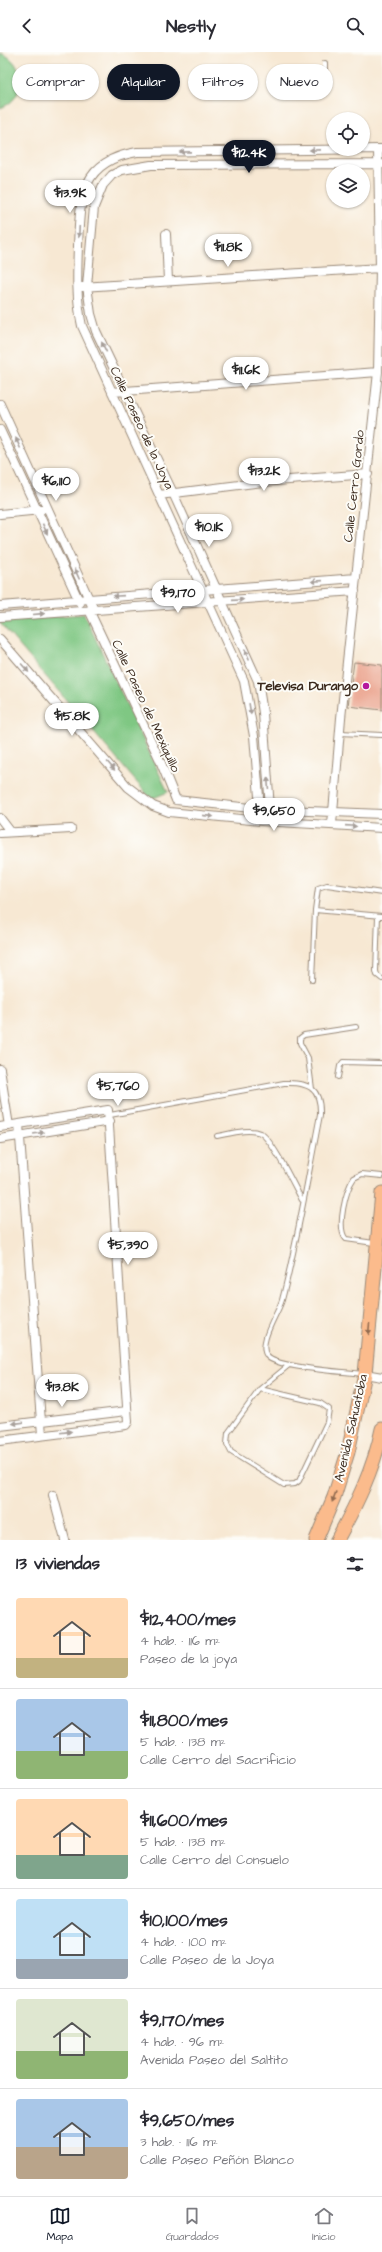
<!DOCTYPE html>
<html lang="es">
<meta charset="utf-8">
<style>
:root{--surface:#fff;--page:#f2f2f3;--text:#2b2b33;--muted:#7c7c81;--line:#e1e1e2;--accent:#111827}
body{margin:0;font-family:"Architects Daughter",sans-serif;background:var(--page);color:var(--text);height:100vh;display:flex;flex-direction:column;font-size:15px;white-space:nowrap}
*{box-sizing:border-box;margin:0}
p{font-size:13px;color:var(--muted)}
.icon{flex:none;width:22px;height:22px;fill:none;stroke:currentColor;stroke-width:2;stroke-linecap:round;stroke-linejoin:round}
.map{position:relative;height:1488px;overflow:hidden}
.side{display:flex;flex-direction:column;background:var(--surface);flex:1}
.side>*{flex:none}
.banner{position:absolute;left:12px;top:12px;width:358px;height:36px;display:flex;gap:8px}
.buttons{position:absolute;left:326px;top:60px;display:grid;gap:8px}
.buttons a{display:grid;place-items:center;width:44px;height:44px;border-radius:50%;background:var(--surface);box-shadow:0 1px 3px #0004;font-size:20px}
.price{position:absolute;translate:-50% -34px;padding:0 9px;border-radius:14px;background:#fff;color:#222;font-size:13px;line-height:26px;filter:drop-shadow(0 1px 2px #0008)}
.price::after{content:'';position:absolute;left:50%;top:24px;width:12px;height:9px;margin-left:-6px;background:inherit;clip-path:polygon(0 0,100% 0,50% 100%)}
.price.active{background:var(--accent);color:#fff}
ul{padding:0;list-style:none}
li{display:flex;align-items:center;gap:12px;height:100px;padding:0 16px}
li+li{border-top:1px solid var(--line)}
li span{display:grid;place-items:center;flex:none;width:112px;height:80px;border-radius:4px;color:#555}
li>.icon{margin-inline-start:auto}
span .icon{width:48px;height:48px;fill:#fffc;stroke-width:1}
li b{font-size:17px}
h2{display:flex;justify-content:space-between;align-items:center;height:48px;padding:0 16px;font-size:17px}
.pill{padding:0 14px;border-radius:18px;background:var(--surface);box-shadow:0 1px 3px #0004;font-size:14px;line-height:36px}
.pill.active{background:var(--accent);color:#fff}
header{display:flex;justify-content:space-between;align-items:center;height:52px;padding:0 16px;background:var(--surface);font-size:18px;font-weight:700}
.menu{display:flex;justify-content:space-around;align-items:center;height:56px;border-top:1px solid var(--line);background:var(--surface);font-size:11px;color:var(--muted)}
.menu a{display:grid;justify-items:center;gap:2px}
.menu .active{color:var(--accent)}
.map>svg:first-child{display:block}
.park{fill:#7fc783;stroke:#5d7850}
.building{fill:#eca994}
.lines{fill:none;stroke-linecap:round;stroke-linejoin:round}
.service-casing{stroke:#998978;stroke-width:6}
.minor-casing{stroke:#998978;stroke-width:10}
.primary-casing{stroke:#998978;stroke-width:15}
.service{stroke:#fff;stroke-width:4}
.minor{stroke:#fff;stroke-width:8}
.primary{stroke:#fbbb8c;stroke-width:13}
.oneway{fill:#a79f9a}
.oneway2{fill:#916b50}
.poi-dot{fill:#b5179e;stroke:#fdfcf7;stroke-width:1.5}
.labels{text-anchor:middle;dominant-baseline:central;stroke-width:4;stroke-linejoin:round;paint-order:stroke}
.street-label{font-size:13px;fill:#3b2a1e;stroke:#fdfcf7}
.poi-label{font-size:13px;font-weight:bold;fill:#3b2a1e;stroke:#fdfcf7;text-anchor:end}
</style>
<header><svg class="icon" aria-label="back" viewBox="0 0 24 24"><path d="M15 5l-7 7 7 7"/></svg>Nestly<svg class="icon" aria-label="search" viewBox="0 0 24 24"><circle cx="10" cy="10" r="6"/><path d="M15 15l6 6"/></svg></header>
<div class="map">
<svg width="382" height="1488" viewBox="0 0 382 1488">
<rect width="100%" height="100%" fill="#fdfcf7"/>
<filter id="ink" filterUnits="userSpaceOnUse"><feTurbulence type="fractalNoise" baseFrequency=".025" numOctaves="2"/><feDisplacementMap in="SourceGraphic" scale="8" xChannelSelector="R" yChannelSelector="G"/><feConvolveMatrix kernelMatrix="1 2 1 2 8 2 1 2 1" color-interpolation-filters="sRGB"/></filter>
<filter id="wash" filterUnits="userSpaceOnUse"><feTurbulence type="fractalNoise" baseFrequency=".012" numOctaves="4" result="noise"/><feDisplacementMap in="SourceGraphic" scale="16" xChannelSelector="R" yChannelSelector="G"/><feGaussianBlur stdDeviation="0.9" result="paint"/><feColorMatrix in="noise" values="0 0 0 0 0 0 0 0 0 0 0 0 0 0 0 0 0 1.4 0 .05"/><feComposite in="paint" operator="in"/></filter>
<g filter="url(#wash)">
<rect width="100%" height="100%" fill="#f7e8d3"/>
<path class="park" d="M0,1C27,9 27,48 0,56Z
M84,562L168,740L151,747L0,571V569Z"/>
<g id="blocks">
<path class="building" d="M354,610L382,613V658L348,654Z"/>
</g>
</g>
<g filter="url(#ink)">
<use href="#blocks" fill-opacity="0" stroke="#998978" stroke-width="1"/>
<g class="lines">
<g class="service-casing">
<path id="service" d="M325,28V11
M340,681L382,683
M315,858L382,864
M378,864L376,919L377,923L382,927
M312,928L315,858L318,836L327,833L382,841
M338,1025L340,1014L343,1010L382,1011
M312,1037L308,1006L300,991V986L304,983L356,975
M110,1063L284,1031C309,1030 321,1036 320,1063C308,1124 298,1187 282,1248C278,1262 257,1291 267,1304C275,1316 346,1320 364,1322
M217,1084C229,1082 248,1076 260,1081C271,1085 295,1135 302,1148
M374,1191L346,1187C336,1176 346,1137 354,1126L362,1122L382,1124
M260,1337L320,1351L329,1357L327,1370L299,1429L295,1432L284,1433L231,1400L227,1392L228,1381L260,1337L289,1313"/>
</g>
<g class="minor-casing">
<path id="minor" d="M166,182L168,229
M82,235L380,216
M112,340L378,320
M0,352L94,558
M0,378L80,551
M159,443L263,430L368,422
M0,462L41,458
M0,554L356,526
M89,558L159,706L176,748
M0,565L355,539
M0,587L128,735L153,754L169,760L261,769L382,776
M176,748L260,757L382,762
M0,766L10,779
M261,769L254,684L244,629L82,274C76,247 77,222 78,194C80,147 80,109 137,100L382,97
M271,770L263,661L258,629L173,441L96,279L91,262L87,234L94,155L103,133L112,123L122,118L151,113L382,112
M332,772L341,666L378,320L380,216L378,97
M0,781L71,777
M0,1017L9,1074
M19,1072L42,1383
M0,1075L108,1058L128,1370L126,1373L0,1389
M0,1087L110,1069
M365,1322L382,1325
M0,1374L127,1359
M53,1443L65,1488"/>
</g>
<g class="primary-casing">
<path id="primary" d="M316,1488L334,1445L348,1400L365,1322L382,1141
M337,1488C356,1453 374,1417 382,1377"/>
</g>
<use href="#service" class="service"/>
<use href="#minor" class="minor"/>
<use href="#primary" class="primary"/>
</g>
<defs><path id="oneway-solid" d="M-6-.8H1V-3.2L6.5 0L1 3.2V.8H-6Z"/></defs>
<g class="oneway">
<use href="#oneway-solid" transform="translate(315 98) rotate(179)"/>
<use href="#oneway-solid" transform="translate(185 100) rotate(179)"/>
<use href="#oneway-solid" transform="translate(79 180) rotate(93)"/>
<use href="#oneway-solid" transform="translate(104 295) rotate(-116)"/>
<use href="#oneway-solid" transform="translate(18 391) rotate(-114)"/>
<use href="#oneway-solid" transform="translate(45 477) rotate(65)"/>
<use href="#oneway-solid" transform="translate(77 522) rotate(-114)"/>
<use href="#oneway-solid" transform="translate(317 529) rotate(176)"/>
<use href="#oneway-solid" transform="translate(118 544) rotate(176)"/>
<use href="#oneway-solid" transform="translate(238 548) rotate(-4)"/>
<use href="#oneway-solid" transform="translate(39 562) rotate(-5)"/>
<use href="#oneway-solid" transform="translate(247 603) rotate(-113)"/>
<use href="#oneway-solid" transform="translate(25 616) rotate(49)"/>
<use href="#oneway-solid" transform="translate(250 657) rotate(81)"/>
<use href="#oneway-solid" transform="translate(111 714) rotate(49)"/>
<use href="#oneway-solid" transform="translate(268 731) rotate(-94)"/>
<use href="#oneway-solid" transform="translate(208 764) rotate(6)"/>
<use href="#oneway-solid" transform="translate(351 774) rotate(4)"/>
<use href="#oneway-solid" transform="translate(39 1081) rotate(-9)"/>
<use href="#oneway-solid" transform="translate(18 1371) rotate(173)"/>
<use href="#oneway-solid" transform="translate(66 1380) rotate(-7)"/>
</g>
<g class="oneway2">
<use href="#oneway-solid" transform="translate(369 1277) rotate(95)"/>
<use href="#oneway-solid" transform="translate(334 1445) rotate(110)"/>
</g>
</g>
<circle class="poi-dot" cx="366" cy="634" r="4"/>
<g class="labels">
<g class="street-label">
<text transform="translate(142 376) rotate(65)">Calle Paseo de la Joya</text>
<text transform="translate(354 434) rotate(-84)">Calle Cerro Gordo</text>
<text transform="translate(146 654) rotate(65)">Calle Paseo de Mexiquillo</text>
<text transform="translate(351 1376) rotate(-77)">Avenida Sahuatoba</text>
</g>
<g class="poi-label">
<text x="358" y="634">Televisa Durango</text>
</g>
</g>
</svg>
<div class="buttons">
<a><svg class="icon" aria-label="locate" viewBox="0 0 24 24"><circle cx="12" cy="12" r="6"/><path d="M12 2v4M12 18v4M2 12h4M18 12h4"/></svg></a>
<a><svg class="icon" aria-label="layers" viewBox="0 0 24 24"><path d="M12 4l9 5-9 5-9-5zM3 14l9 5 9-5"/></svg></a>
</div>
<b class="price active" style="left:249px;top:122px">$12.4K</b>
<b class="price" style="left:70px;top:162px">$13.9K</b>
<b class="price" style="left:228px;top:216px">$11.8K</b>
<b class="price" style="left:246px;top:339px">$11.6K</b>
<b class="price" style="left:264px;top:440px">$13.2K</b>
<b class="price" style="left:56px;top:450px">$6,110</b>
<b class="price" style="left:209px;top:496px">$10.1K</b>
<b class="price" style="left:178px;top:562px">$9,170</b>
<b class="price" style="left:72px;top:685px">$15.8K</b>
<b class="price" style="left:274px;top:780px">$9,650</b>
<b class="price" style="left:118px;top:1055px">$5,760</b>
<b class="price" style="left:128px;top:1214px">$5,390</b>
<b class="price" style="left:62px;top:1356px">$13.8K</b>
<div class="banner">
<a class="pill">Comprar</a>
<a class="pill active">Alquilar</a>
<a class="pill">Filtros</a>
<a class="pill">Nuevo</a>
</div>
</div>
<section class="side">
<h2>13 viviendas<svg class="icon" aria-label="filters" viewBox="0 0 24 24"><path d="M4 7h16M4 17h16"/><circle cx="9" cy="7" r="2"/><circle cx="15" cy="17" r="2"/></svg></h2>
<ul>
<li><span style="background:linear-gradient(#ffd9b3 75%,#c2b280 0)"><svg class="icon" aria-label="home" viewBox="0 0 24 24"><path d="M3 11l9-7 9 7M6 9v11h12V9"/></svg></span><div><b>$12,400/mes</b><p>4 hab. · 116 m²</p><p>Paseo de la joya</p></div></li>
<li><span style="background:linear-gradient(#a9c7e8 65%,#8fb573 0)"><svg class="icon" aria-label="home" viewBox="0 0 24 24"><path d="M3 11l9-7 9 7M6 9v11h12V9"/></svg></span><div><b>$11,800/mes</b><p>5 hab. · 138 m²</p><p>Calle Cerro del Sacrificio</p></div></li>
<li><span style="background:linear-gradient(#ffd9b3 70%,#7fa58c 0)"><svg class="icon" aria-label="home" viewBox="0 0 24 24"><path d="M3 11l9-7 9 7M6 9v11h12V9"/></svg></span><div><b>$11,600/mes</b><p>5 hab. · 138 m²</p><p>Calle Cerro del Consuelo</p></div></li>
<li><span style="background:linear-gradient(#bfe0f5 75%,#9aa5b1 0)"><svg class="icon" aria-label="home" viewBox="0 0 24 24"><path d="M3 11l9-7 9 7M6 9v11h12V9"/></svg></span><div><b>$10,100/mes</b><p>4 hab. · 100 m²</p><p>Calle Paseo de la Joya</p></div></li>
<li><span style="background:linear-gradient(#dfe7d0 65%,#8fb573 0)"><svg class="icon" aria-label="home" viewBox="0 0 24 24"><path d="M3 11l9-7 9 7M6 9v11h12V9"/></svg></span><div><b>$9,170/mes</b><p>4 hab. · 96 m²</p><p>Avenida Paseo del Saltito</p></div></li>
<li><span style="background:linear-gradient(#a9c7e8 60%,#b9a48a 0)"><svg class="icon" aria-label="home" viewBox="0 0 24 24"><path d="M3 11l9-7 9 7M6 9v11h12V9"/></svg></span><div><b>$9,650/mes</b><p>3 hab. · 116 m²</p><p>Calle Paseo Peñón Blanco</p></div></li>
</ul>
</section>
<nav class="menu">
<a class="active"><svg class="icon" aria-label="map" viewBox="0 0 24 24"><path d="M3 6l6-2 6 2 6-2v14l-6 2-6-2-6 2zM9 4v14M15 6v14"/></svg>Mapa</a>
<a><svg class="icon" aria-label="saved" viewBox="0 0 24 24"><path d="M7 4h10v16l-5-4-5 4z"/></svg>Guardados</a>
<a><svg class="icon" aria-label="home" viewBox="0 0 24 24"><path d="M3 11l9-7 9 7M6 9v11h12V9"/></svg>Inicio</a>
</nav>
